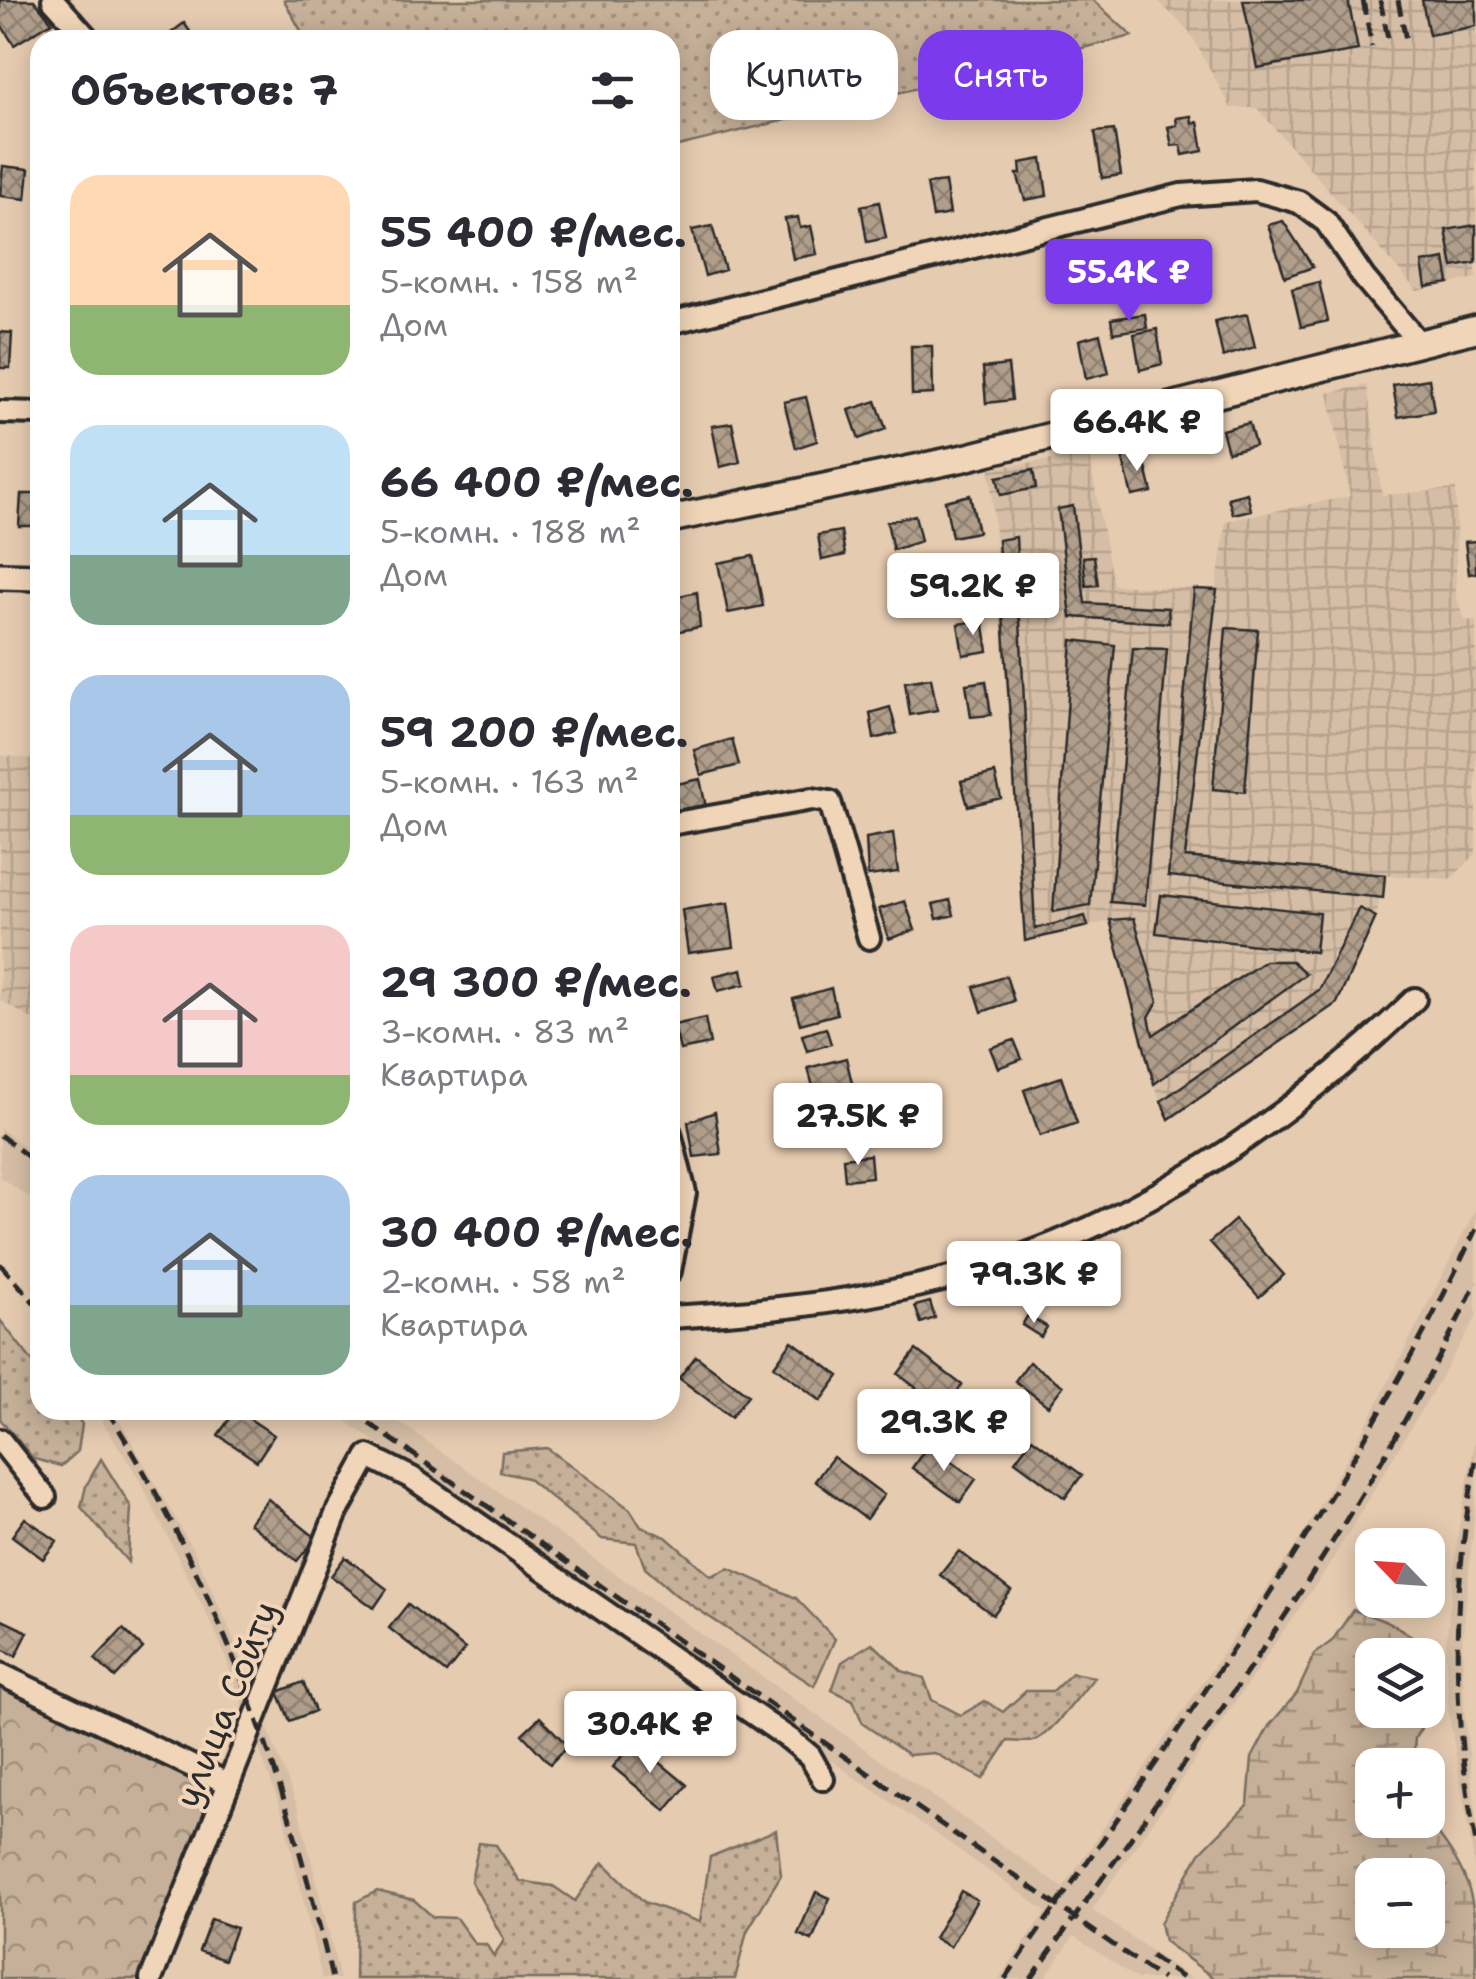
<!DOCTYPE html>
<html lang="ru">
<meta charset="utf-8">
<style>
:root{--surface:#fff;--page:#f2f2f3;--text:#2b2b33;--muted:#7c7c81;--accent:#7c3aed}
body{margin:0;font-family:"Shantell Sans",sans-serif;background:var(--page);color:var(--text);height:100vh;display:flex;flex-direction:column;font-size:38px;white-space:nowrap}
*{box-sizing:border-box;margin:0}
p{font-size:32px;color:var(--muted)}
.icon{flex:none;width:55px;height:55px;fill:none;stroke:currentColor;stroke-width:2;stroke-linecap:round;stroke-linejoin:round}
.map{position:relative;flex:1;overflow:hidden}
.panel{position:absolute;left:30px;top:30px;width:650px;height:1390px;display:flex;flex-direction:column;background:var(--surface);border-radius:30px;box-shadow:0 5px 25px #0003}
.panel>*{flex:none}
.hud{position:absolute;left:710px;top:30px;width:615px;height:90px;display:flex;gap:20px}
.needle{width:65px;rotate:295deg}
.tools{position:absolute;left:1355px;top:1528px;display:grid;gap:20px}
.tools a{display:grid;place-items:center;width:90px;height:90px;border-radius:20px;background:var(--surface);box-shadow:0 5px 25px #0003;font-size:50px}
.price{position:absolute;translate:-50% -85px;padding:0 22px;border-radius:10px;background:#fff;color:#222;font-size:32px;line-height:65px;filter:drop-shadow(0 2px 5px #0008)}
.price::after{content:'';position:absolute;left:50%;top:60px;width:30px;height:22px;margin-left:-15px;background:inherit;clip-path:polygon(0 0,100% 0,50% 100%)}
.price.active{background:var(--accent);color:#fff}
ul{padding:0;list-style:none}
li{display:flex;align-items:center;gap:30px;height:250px;padding:0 40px}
li span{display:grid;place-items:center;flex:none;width:280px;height:200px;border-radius:30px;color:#555}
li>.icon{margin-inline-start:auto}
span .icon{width:120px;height:120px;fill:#fffc;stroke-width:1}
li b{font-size:42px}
h2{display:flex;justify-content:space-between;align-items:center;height:120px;padding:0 40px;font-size:42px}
.tag{padding:0 35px;border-radius:30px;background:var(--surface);box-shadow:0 5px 25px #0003;font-size:35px;line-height:90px}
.tag.active{background:var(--accent);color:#fff}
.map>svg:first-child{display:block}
.built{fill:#d5bea5}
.industrial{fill:url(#industrial-grid)}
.grass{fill:url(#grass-dots);stroke:#786e62;stroke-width:2.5}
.forest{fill:url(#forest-crowns);stroke:#786e62;stroke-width:2.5}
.wetland{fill:url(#wetland-marsh);stroke:#786e62;stroke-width:2.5;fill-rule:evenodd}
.building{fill:url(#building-cross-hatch);stroke:#2b2b2b;stroke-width:2.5}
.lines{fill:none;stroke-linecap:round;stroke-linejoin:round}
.minor-casing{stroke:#2b2b2b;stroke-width:28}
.major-casing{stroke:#2b2b2b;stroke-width:32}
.minor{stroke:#f1d5b8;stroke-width:20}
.major{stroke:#f1d5b8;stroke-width:25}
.rail{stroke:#2b2b2b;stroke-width:5;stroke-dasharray:15 8;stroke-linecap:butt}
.labels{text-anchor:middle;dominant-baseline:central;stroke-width:8;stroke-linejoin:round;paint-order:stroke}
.street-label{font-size:35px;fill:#2b2b2b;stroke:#f1d5b8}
</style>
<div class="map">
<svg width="1476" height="1979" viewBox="0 0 1476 1979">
<defs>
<pattern id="industrial-grid" width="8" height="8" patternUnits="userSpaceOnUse" patternTransform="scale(2.5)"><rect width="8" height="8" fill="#d5bea5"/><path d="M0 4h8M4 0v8" fill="none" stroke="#b7a38e"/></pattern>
<pattern id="grass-dots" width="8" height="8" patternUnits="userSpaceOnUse" patternTransform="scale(2.5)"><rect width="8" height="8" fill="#c6b099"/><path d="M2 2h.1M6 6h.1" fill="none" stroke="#a18f7d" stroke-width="1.8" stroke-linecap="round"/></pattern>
<pattern id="forest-crowns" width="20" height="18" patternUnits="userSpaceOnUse" patternTransform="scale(2.5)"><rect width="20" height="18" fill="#c6b099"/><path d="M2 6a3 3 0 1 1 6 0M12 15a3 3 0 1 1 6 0" fill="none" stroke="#a18f7d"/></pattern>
<pattern id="wetland-marsh" width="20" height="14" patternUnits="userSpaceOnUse" patternTransform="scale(2.5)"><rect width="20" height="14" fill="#c6b099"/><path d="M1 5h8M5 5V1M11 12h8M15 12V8" fill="none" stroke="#a18f7d"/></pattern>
<pattern id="building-cross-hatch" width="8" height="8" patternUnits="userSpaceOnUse" patternTransform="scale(2.5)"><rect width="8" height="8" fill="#b09e8b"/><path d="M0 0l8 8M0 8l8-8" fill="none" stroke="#8f8172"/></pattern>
</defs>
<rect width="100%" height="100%" fill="#e5cbb0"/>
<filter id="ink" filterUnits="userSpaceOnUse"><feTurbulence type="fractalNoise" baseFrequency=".01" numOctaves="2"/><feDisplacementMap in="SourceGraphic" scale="20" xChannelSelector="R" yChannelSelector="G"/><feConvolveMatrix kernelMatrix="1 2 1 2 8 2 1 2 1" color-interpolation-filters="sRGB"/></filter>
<g filter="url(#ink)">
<path class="built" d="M0,1128L40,1159V1205L0,1177Z
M1476,1209V1318L1331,1562L1092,1910L1192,1979H1137L1074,1936L1044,1979H999L1046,1911L330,1410H382L1063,1888L1297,1544L1368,1422Z
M95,1410H112L124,1428L196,1555L229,1628L299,1810L340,1979H322L283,1814L217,1635L138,1477Z
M1476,1435V1495L1462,1646L1464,1712L1476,1813V1875L1449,1714L1445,1651L1459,1526Z"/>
<path class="industrial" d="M1157,0H1476V278L1417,291L1257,108H1231L1189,31Z
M1367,385L1382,495L1456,489V596L1465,620L1476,621V854L1451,879L1385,875L1376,917L1337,1003L1169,1119L1156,1090L1110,921L1025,941L990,468L1089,455L1113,585L1216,590L1226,521L1350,496L1328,393Z
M0,755L40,760V1024L0,1000Z"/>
<path class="grass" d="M284,0H1093L1132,36L670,148V40H306Z
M0,1320L40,1371V1410H71L82,1424L78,1451L61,1466L34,1459L0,1419Z
M547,1448L630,1509L641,1527L666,1537L711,1576L729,1568L796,1598L835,1639L814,1686L676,1595L645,1568L636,1543L602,1539L527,1478L500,1472L502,1452Z
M101,1459L131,1507L128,1562L81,1507L86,1486Z
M872,1643L902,1671L924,1678L932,1700L961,1715L985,1701L1003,1712L1026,1691H1053L1072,1673L1095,1677C1080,1693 1051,1736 1033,1741C1026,1743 1015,1741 1008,1741L983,1779L934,1753L909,1755L863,1724L853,1700L832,1690L842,1662Z
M776,1830L781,1875L747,1931L735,1979H355L356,1902L377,1891L414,1900L433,1917L456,1918L475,1944H486L494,1957L504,1940L471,1881L479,1843L496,1845L520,1881L553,1886L575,1901L603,1862L644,1902L700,1922L710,1857Z"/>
<path class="forest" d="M0,1687L186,1770L202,1794L204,1821L141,1979H0Z"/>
<path class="wetland" d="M1353,1610C1412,1629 1428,1638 1438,1700L1415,1738L1413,1765H1372V1820H1427C1476,1880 1476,1901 1476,1979H1215L1164,1941L1160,1923L1200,1853L1248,1804L1252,1758L1269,1726L1297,1693L1315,1654L1332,1641ZM1372,1655H1428V1710H1372ZM1372,1875H1428V1930H1372Z"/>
<path class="building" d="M0,0H34L52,22L14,45L0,23Z
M1243,0H1348L1358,50L1257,68Z
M1422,0H1476V26L1429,35Z
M184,23L196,40H162Z
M1191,116L1192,123L1198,122L1203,151L1183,155L1181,145L1172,146L1168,127L1177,125L1176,118Z
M1114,130L1121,175L1102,178L1095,132Z
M1042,159L1047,196L1025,200L1017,174H1021L1020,163Z
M3,166L29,169L26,199L0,196Z
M945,182L950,214L933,217L927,184Z
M879,202L886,238L867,242L861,206Z
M798,217L800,228L811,226L817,254L793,259L785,219Z
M1283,221L1313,267L1285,277L1268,225Z
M1476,225V263L1453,267L1446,230Z
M712,226L725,270L705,276L692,230Z
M1115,243L1118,260L1101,263L1098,246Z
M1083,249L1088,267L1070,271L1066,252Z
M1445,259L1449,283L1426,287L1422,263Z
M1319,282L1328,321L1301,327L1292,289Z
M1145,314L1147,328L1113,333L1111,319Z
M1247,314L1255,347L1223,357L1215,321Z
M1157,329L1162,364L1140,370L1134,334Z
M0,332L12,333L10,368H0Z
M1100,334L1109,373L1086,379L1079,340Z
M911,346H932L933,394L912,395Z
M1008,365L1012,400L986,403L983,368Z
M1429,379L1434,411L1398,417L1393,385Z
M806,397L817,441L796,448L784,402Z
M876,401L886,429L859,439L849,410Z
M732,423L740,462L720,467L712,426Z
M1249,423L1255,445L1228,452L1222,430Z
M1142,451L1152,492L1132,496L1122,456Z
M1033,470L1036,488L1001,495L997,477Z
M1247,493L1251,510L1233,514L1228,498Z
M21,494H40V526H19Z
M970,495L978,532L952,537L945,501Z
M1073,506L1085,603L1168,608L1169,623L1071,617L1058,509Z
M915,515L921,541L893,550L887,522Z
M841,531L845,555L822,560L818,535Z
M1016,537L1035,929L1085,916L1088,926L1025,941L998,540Z
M1476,541V573L1469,574L1465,542Z
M753,556L763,606L728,613L718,563Z
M1094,556L1098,585L1086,586L1083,557Z
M986,557L988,590L960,592L958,558Z
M1194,589L1217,590L1185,857L1385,875L1383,898L1168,876Z
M697,592L700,627L670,633V598Z
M983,620L988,651L963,655L958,624Z
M1226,628L1258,630L1245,792L1213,789Z
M1072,640L1115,645L1090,905L1053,912Z
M1133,648L1167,649L1145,905L1110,902Z
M931,678L937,710L910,715L905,682Z
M986,681L991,715L971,717L966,684Z
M890,707L897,733L874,739L870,713Z
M732,739L739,765L701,775L694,750Z
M995,773L1001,798L968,806L961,781Z
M700,779L706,807L678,813L672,785Z
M893,833L898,872L868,876L866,838Z
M1161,895L1319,913L1315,952L1156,933Z
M950,900L954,915L937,919L933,904Z
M905,901L915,930L889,939L879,909Z
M728,903L734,947L688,953L682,910Z
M1359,908L1376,917L1337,1003L1169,1119L1161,1101L1319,990Z
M1134,918L1158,1001L1149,1017L1153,1035L1265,961H1292L1306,974L1154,1084L1110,920Z
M742,969L745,984L718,991L714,976Z
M1006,976L1014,1001L982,1012L974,987Z
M831,988L837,1014L800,1024L793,999Z
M705,1018L710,1044L680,1050L674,1025Z
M826,1028L831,1044L807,1051L802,1035Z
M1014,1040L1022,1059L998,1068L990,1048Z
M846,1058L852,1083L815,1094L808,1068Z
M1061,1077L1077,1123L1040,1136L1024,1090Z
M715,1112L721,1154L694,1157L688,1122Z
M870,1155L872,1177L845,1180L843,1158Z
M1235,1220L1284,1275L1259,1297L1210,1242Z
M930,1302L935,1318L921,1323L915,1306Z
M1028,1315L1047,1327L1041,1337L1022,1325Z
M792,1341L839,1376L821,1401L774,1366Z
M916,1350L962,1385L944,1409L898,1374Z
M696,1356L748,1395L731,1417L679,1378Z
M1029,1362L1063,1386L1048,1406L1015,1381Z
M236,1410L274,1435L257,1461L218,1435Z
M1032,1438L1082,1475L1065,1498L1015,1461Z
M928,1445L976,1479L960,1502L912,1468Z
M833,1457L884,1495L866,1519L815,1481Z
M268,1499L316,1538L297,1561L249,1523Z
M25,1518L57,1541L43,1559L12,1536Z
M959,1551L1011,1591L993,1615L940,1575Z
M345,1557L387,1589L374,1608L331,1576Z
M408,1604L465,1649L446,1673L389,1628Z
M0,1619L28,1632L16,1656L0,1648Z
M123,1629L143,1648L115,1678L95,1659Z
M303,1682L315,1711L290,1721L278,1692Z
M540,1717L568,1746L550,1764L522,1734Z
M634,1741L687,1785L666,1811L613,1767Z
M961,1891L977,1900L950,1947L934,1938Z
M816,1892L830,1898L812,1940L798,1934Z
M211,1919L236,1928L224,1960L199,1951Z"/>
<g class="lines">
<g class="minor-casing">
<path id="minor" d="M53,0L89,40
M670,323L1181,195L1256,190L1299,202L1326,222L1364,278L1419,343
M0,412L40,413
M670,824L812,799L830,802L869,938
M670,1133L685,1193L670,1271
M670,1317C788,1310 910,1296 1022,1256C1170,1202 1303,1107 1415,999
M0,1440L45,1497
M0,1674L229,1784
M151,1979L337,1512L368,1456L412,1478L791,1740L810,1756L823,1779"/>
</g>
<g class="major-casing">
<path id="major" d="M670,519L964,458L1476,329
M0,576L40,577"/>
</g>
<use href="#minor" class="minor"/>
<use href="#major" class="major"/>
<path class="rail" d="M1363,0L1372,47
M1380,0L1389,43
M1398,0L1406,40
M0,1135L40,1166
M0,1264L40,1309
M107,1410C218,1585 286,1777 332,1979
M350,1410L1162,1979
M1476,1461C1451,1589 1451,1715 1476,1843
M1151,1956L1184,1979
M1005,1979C1175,1736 1348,1498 1476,1229
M1031,1979C1189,1754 1359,1532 1476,1282"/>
</g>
</g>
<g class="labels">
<g class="street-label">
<text transform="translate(226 1704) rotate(-68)">улица Сойту</text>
</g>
</g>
</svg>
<div class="tools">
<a><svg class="needle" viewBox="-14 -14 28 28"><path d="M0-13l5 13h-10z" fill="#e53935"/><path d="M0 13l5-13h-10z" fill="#7c7c81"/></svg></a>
<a><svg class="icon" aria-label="layers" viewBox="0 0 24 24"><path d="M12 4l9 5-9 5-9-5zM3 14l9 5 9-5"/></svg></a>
<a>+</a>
<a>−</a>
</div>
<b class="price active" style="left:1129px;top:324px">55.4K ₽</b>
<b class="price" style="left:1137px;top:474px">66.4K ₽</b>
<b class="price" style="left:973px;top:638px">59.2K ₽</b>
<b class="price" style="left:858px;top:1168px">27.5K ₽</b>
<b class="price" style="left:1034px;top:1326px">79.3K ₽</b>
<b class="price" style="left:944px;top:1474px">29.3K ₽</b>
<b class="price" style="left:650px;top:1776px">30.4K ₽</b>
<div class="hud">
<a class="tag">Купить</a>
<a class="tag active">Снять</a>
</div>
<section class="panel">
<h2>Объектов: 7<svg class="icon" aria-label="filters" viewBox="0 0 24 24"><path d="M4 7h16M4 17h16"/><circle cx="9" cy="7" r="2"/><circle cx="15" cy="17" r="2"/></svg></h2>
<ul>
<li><span style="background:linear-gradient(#ffd9b3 65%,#8fb573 0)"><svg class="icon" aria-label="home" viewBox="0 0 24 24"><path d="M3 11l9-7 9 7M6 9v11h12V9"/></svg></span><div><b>55 400 ₽/мес.</b><p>5-комн. · 158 m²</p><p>Дом</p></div></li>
<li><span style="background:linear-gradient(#bfe0f5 65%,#7fa58c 0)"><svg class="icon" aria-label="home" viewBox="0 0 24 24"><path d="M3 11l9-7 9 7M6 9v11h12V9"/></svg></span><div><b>66 400 ₽/мес.</b><p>5-комн. · 188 m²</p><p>Дом</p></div></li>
<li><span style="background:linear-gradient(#a9c7e8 70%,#8fb573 0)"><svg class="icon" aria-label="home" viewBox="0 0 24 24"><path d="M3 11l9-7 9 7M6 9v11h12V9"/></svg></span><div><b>59 200 ₽/мес.</b><p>5-комн. · 163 m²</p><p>Дом</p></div></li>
<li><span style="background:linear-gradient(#f6c9c9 75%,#8fb573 0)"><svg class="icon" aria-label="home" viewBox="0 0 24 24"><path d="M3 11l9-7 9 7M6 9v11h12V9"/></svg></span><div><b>29 300 ₽/мес.</b><p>3-комн. · 83 m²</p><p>Квартира</p></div></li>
<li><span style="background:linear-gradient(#a9c7e8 65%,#7fa58c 0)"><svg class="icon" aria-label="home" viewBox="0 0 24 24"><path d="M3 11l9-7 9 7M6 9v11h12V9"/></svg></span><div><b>30 400 ₽/мес.</b><p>2-комн. · 58 m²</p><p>Квартира</p></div></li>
</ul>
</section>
</div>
